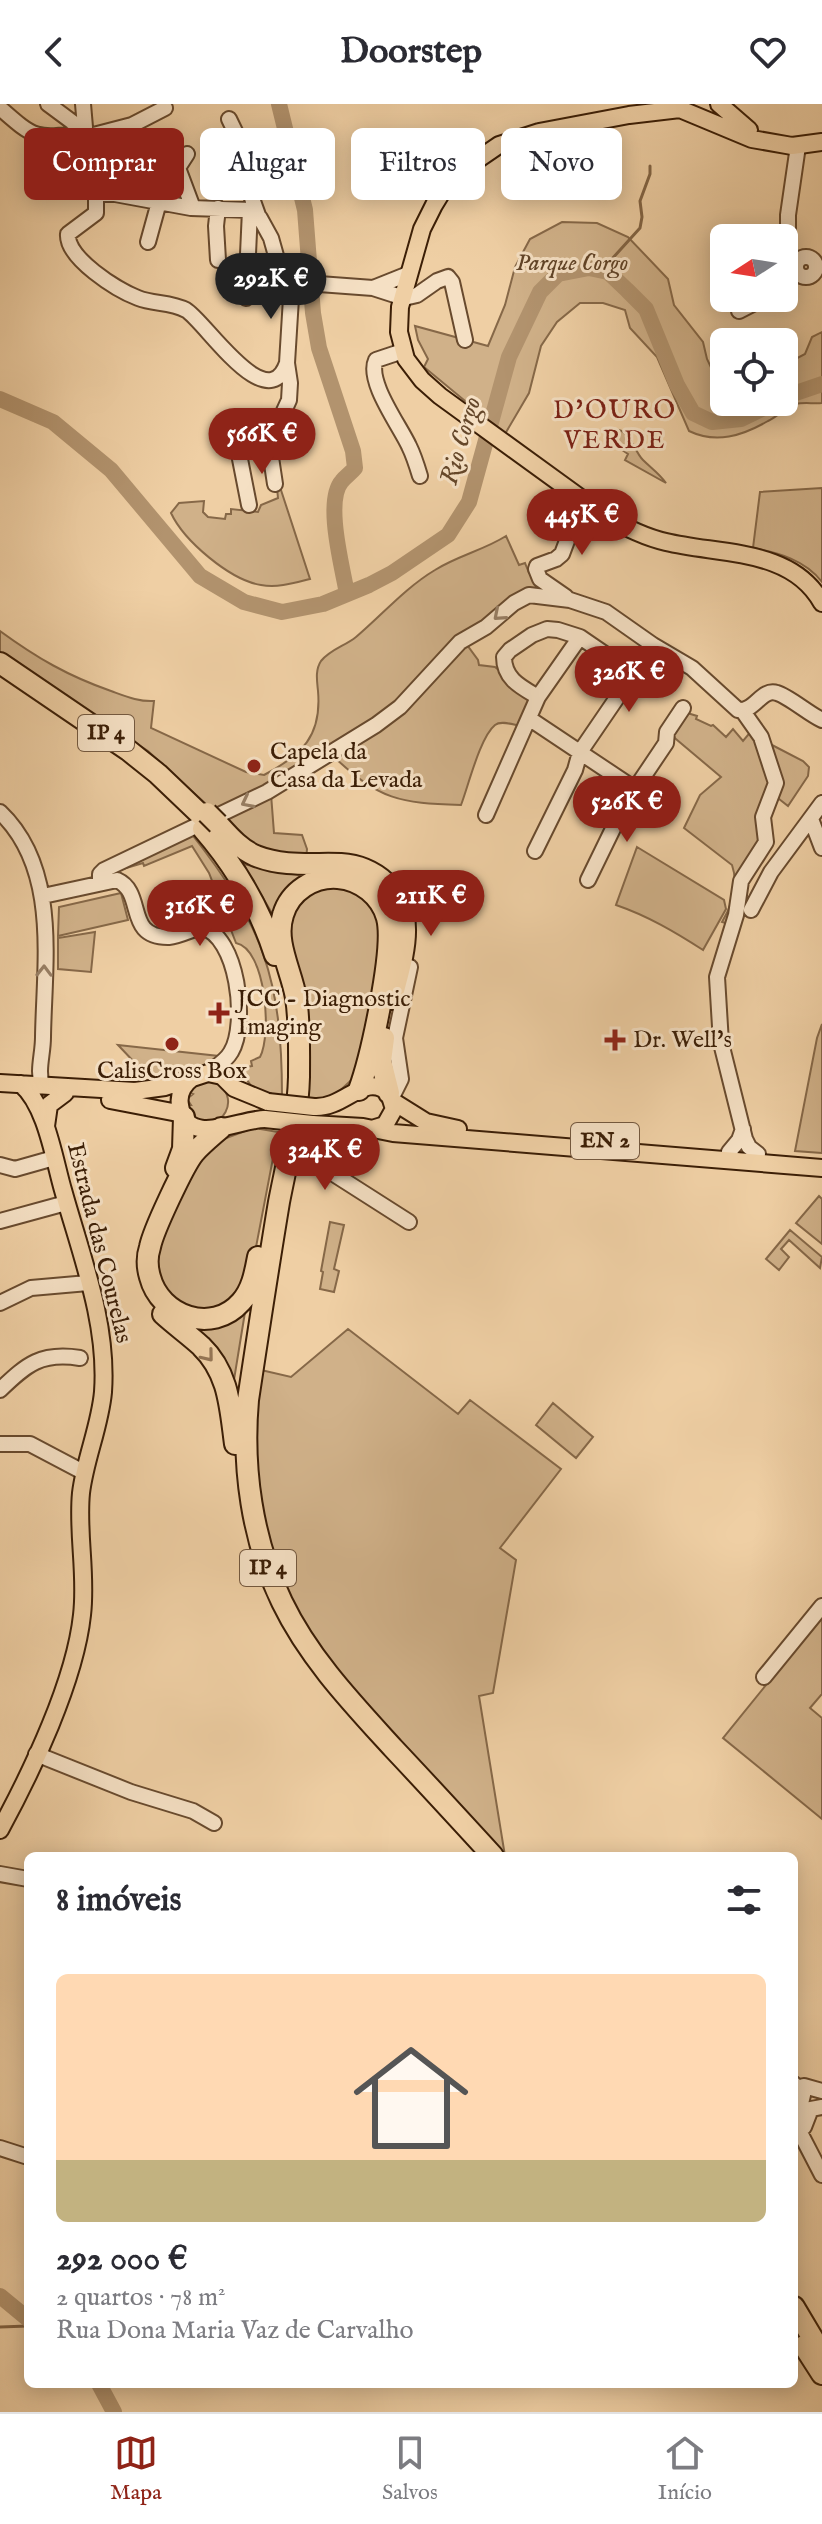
<!DOCTYPE html>
<html lang="pt">
<meta charset="utf-8">
<style>
:root{--surface:#fff;--page:#f7f7f7;--text:#2b2b33;--muted:#7c7c81;--line:#e1e1e2;--accent:#8f2418}
body{margin:0;font-family:"IM FELL English",serif;background:var(--page);color:var(--text);height:100vh;display:flex;flex-direction:column;font-size:30px;white-space:nowrap}
*{box-sizing:border-box;margin:0}
p{font-size:26px;color:var(--muted)}
.icon{flex:none;width:44px;height:44px;fill:none;stroke:currentColor;stroke-width:2;stroke-linecap:round;stroke-linejoin:round}
.map{position:relative;flex:1;overflow:hidden}
.panel{position:absolute;left:24px;top:1748px;width:774px;height:536px;display:flex;flex-direction:column;background:var(--surface);border-radius:12px;box-shadow:0 4px 20px #0003}
.panel>*{flex:none}
.hud{position:absolute;left:24px;top:24px;width:774px;height:72px;display:flex;gap:16px}
.needle{width:52px;rotate:258deg}
.buttons{position:absolute;left:710px;top:120px;display:grid;gap:16px}
.buttons a{display:grid;place-items:center;width:88px;height:88px;border-radius:12px;background:var(--surface);box-shadow:0 4px 20px #0003;font-size:40px}
.price{position:absolute;translate:-50% -68px;padding:0 18px;border-radius:28px;background:var(--accent);color:#fff;font-size:26px;line-height:52px;filter:drop-shadow(0 2px 4px #0008)}
.price::after{content:'';position:absolute;left:50%;top:48px;width:24px;height:18px;margin-left:-12px;background:inherit;clip-path:polygon(0 0,100% 0,50% 100%)}
.price.on{background:#222;color:#fff}
ul{padding:0;list-style:none}
li{display:grid;align-content:center;gap:16px;height:424px;padding:0 32px}
li+li{border-top:2px solid var(--line)}
li span{display:grid;place-items:center;height:248px;border-radius:12px;color:#555}
li>.icon{margin-inline-start:auto}
span .icon{width:144px;height:144px;fill:#fffc;stroke-width:1}
li b{font-size:34px}
h2{display:flex;justify-content:space-between;align-items:center;height:96px;padding:0 32px;font-size:34px}
.chip{padding:0 28px;border-radius:12px;background:var(--surface);box-shadow:0 4px 20px #0003;font-size:28px;line-height:72px}
.chip.on{background:var(--accent);color:#fff}
header{display:flex;justify-content:space-between;align-items:center;height:104px;padding:0 32px;background:var(--surface);font-size:36px;font-weight:700}
.dock{display:flex;justify-content:space-around;align-items:center;height:112px;border-top:2px solid var(--line);background:var(--surface);font-size:22px;color:var(--muted)}
.dock a{display:grid;justify-items:center;gap:4px}
.dock .on{color:var(--accent)}
.map>svg:first-child{display:block}
.green{fill:#d0b189;stroke:#866848;stroke-width:2}
.lines{fill:none;stroke-linecap:round;stroke-linejoin:round}
.stream{stroke:#826444;stroke-width:3}
.river{stroke:#b2936e;stroke-width:16}
.minor-casing{stroke:#684a2e;stroke-width:18}
.major-casing{stroke:#3b1e06;stroke-width:20}
.highway-casing{stroke:#3b1e06;stroke-width:24}
.minor{stroke:#f5e0c4;stroke-width:14}
.major{stroke:#efcfa4;stroke-width:16}
.highway{stroke:#efcfa4;stroke-width:20}
.major-bridge-casing{stroke:#3b1e06;stroke-width:20;stroke-linecap:butt}
.highway-bridge-casing{stroke:#3b1e06;stroke-width:24;stroke-linecap:butt}
.major-bridge{stroke:#efcfa4;stroke-width:16}
.highway-bridge{stroke:#efcfa4;stroke-width:20}
.oneway{stroke:#987f65}
.oneway2{stroke:#957655}
.poi-dot{fill:#8f2418;stroke:#f5e0c4;stroke-width:3}
.labels{text-anchor:middle;dominant-baseline:central;stroke-width:6;stroke-linejoin:round;paint-order:stroke}
.shield{fill:#f5e0c4;stroke:#73583f;stroke-width:2}
.shield-label{font-size:22px;font-weight:bold;fill:#3b1e06}
.park-label{font-size:24px;font-style:italic;fill:#604327;stroke:#f5e0c4}
.poi-label{font-size:24px;fill:#3b1e06;stroke:#f5e0c4;text-anchor:start}
.street-label{font-size:24px;fill:#3b1e06;stroke:#f5e0c4}
.neighbourhood-label{font-size:26px;letter-spacing:2px;fill:#7a1f14;stroke:#f5e0c4}
.water-label{font-size:26px;font-style:italic;fill:#65472a;stroke:#f5e0c4}
</style>
<header><svg class="icon" aria-label="back" viewBox="0 0 24 24"><path d="M15 5l-7 7 7 7"/></svg>Doorstep<svg class="icon" aria-label="heart" viewBox="0 0 24 24"><path d="M12 20l-8-8c-3-5 5-10 8-4 3-6 11-1 8 4z"/></svg></header>
<div class="map">
<svg width="822" height="2308" viewBox="0 0 822 2308">
<rect width="100%" height="100%" fill="#efcfa4"/>
<filter id="stains"><feTurbulence type="fractalNoise" baseFrequency=".0025" numOctaves="4"/><feColorMatrix values="0 0 0 0 .2 0 0 0 0 .09 0 0 0 0 .02 0 0 0 .5 -.17"/></filter>
<radialGradient id="worn" r=".72"><stop offset=".6" stop-color="#630" stop-opacity="0"/><stop offset="1" stop-color="#630" stop-opacity=".3"/></radialGradient>
<path class="green" d="M562,118L597,119L628,133L668,175L674,201L703,238L707,255L716,274L724,277V298H784V261L805,250L812,233L822,228V299C814,300 804,298 796,300C786,303 777,313 768,317C742,332 716,340 689,327L657,253L630,224L625,206L603,199H580L557,218L541,242L529,289L505,330L424,263L428,255L418,236L415,222L488,242L505,201L515,163L530,135Z
M619,326C632,330 634,347 643,356C651,364 659,369 666,379L625,356L628,350L609,337Z
M280,383L310,475C294,479 278,484 261,481C230,476 184,437 171,409L179,399L204,397L203,408L208,413L225,415L226,410H231V405L258,408L261,401L278,394L277,384Z
M822,384V478C805,456 779,449 753,444L760,388Z
M506,432L519,461L525,459L529,469L548,485L538,486L462,534L478,556L479,561L495,563L533,594L521,622C514,621 501,616 495,621C480,633 468,683 461,701C399,699 380,696 334,653L271,690L274,729L302,731L307,745L306,755L257,747L148,647L0,551V527C37,554 68,572 111,587C125,592 139,598 154,597L151,624L246,668L264,671C302,651 322,632 318,587C317,577 315,566 321,557C331,545 345,542 356,533C382,511 405,484 435,466C457,452 484,446 506,432Z
M684,608L697,612L696,615L711,622L713,621L726,633L733,625L743,637L753,625L775,680L764,738L745,767L731,821L722,818C732,801 739,781 732,761L684,724L700,691L721,673L670,630Z
M772,641L803,657L809,663L808,672L788,702L774,691L767,646Z
M190,728C263,820 282,875 282,992C259,988 249,989 243,964L252,962L251,957L260,953C272,930 266,845 236,839L209,769L192,742L144,762L143,759L106,770Z
M637,743L724,796L726,805L703,846C675,828 648,812 616,801Z
M243,760L287,769H312L273,811Z
M329,781L364,787L384,823L359,969L333,993L318,996L301,994L288,820L301,795Z
M121,789L128,816L58,832L59,803Z
M95,828L91,868L58,865V834Z
M822,920V1049L795,1047L817,934Z
M118,941L219,952L209,959L154,979Z
M205,976C231,978 237,1008 213,1019L193,1014L186,1001H191L187,995L193,990L188,988L192,982Z
M261,1021L260,1025L278,1028L252,1164C240,1198 227,1204 193,1208L161,1185L155,1156L159,1140L193,1066L213,1039Z
M819,1092L822,1095V1140L796,1119Z
M330,1118L344,1121L334,1165L339,1167L334,1188L320,1185L323,1168L321,1167Z
M790,1126L822,1153L820,1164L789,1136L781,1145L789,1153L779,1166L766,1155Z
M246,1202L233,1282L185,1224Z
M348,1225L458,1310L470,1296L561,1365L500,1444L516,1456L493,1589L479,1592L505,1752H498L356,1597L286,1492L260,1405L255,1320L261,1266L291,1273Z
M553,1299L593,1333L576,1354L536,1321Z
M822,1512V1590L810,1604L822,1614V1715L723,1634Z"/>
<g class="lines">
<path class="stream" d="M601,167L640,124L642,113L640,97L650,70V62
M0,2223L28,2222"/>
<path class="river" d="M279,0L305,106L313,209L319,244L353,347L355,364C351,369 346,372 342,377C324,397 343,465 347,490
M784,293L822,280
M0,295L53,318L111,366L200,472L244,498L282,508L323,500L369,481L392,469L448,431L469,398L509,253L540,188L558,170L589,164L608,168L627,186L646,205L677,281L693,309L712,318L741,315L776,298
M0,2192L28,2215
M99,2280L114,2308"/>
<g class="minor-casing">
<path id="minor" d="M48,0L75,20L82,32
M83,0L85,23L82,32L96,90
M0,4C34,34 36,36 81,29
M229,15L243,44L244,72L258,111
M82,34L132,21L165,4
M187,50L178,64L193,104
M96,90H115L191,104L252,106L260,114L271,134L280,166L292,178L287,259C267,315 205,217 186,206C171,198 153,200 138,194C117,186 66,154 68,130L96,109Z
M218,104L216,122L218,156
M148,138L159,98
M796 163a10 10 0 1 1 20 0a10 10 0 1 1-20 0Z
M292,178L373,184L404,194L417,191L437,177L448,173L452,178L465,236
M784,180L788,163V111L798,42
M373,184L408,170
M246,194L250,106
M739,207L764,194
M403,247L376,256C366,277 400,322 409,342C414,352 417,362 420,372
M275,380L269,340L289,296L290,279L287,259
M249,401L239,350L246,343L269,339
M566,493L540,475L536,465L537,462L556,455L562,450L574,418L586,399
M538,593C521,583 504,575 504,553L510,546L532,531L547,525L558,526L580,533L634,570
M742,606L761,633L776,679L763,713L766,738L741,777L736,811L717,873L721,939L745,1035L749,1043L758,1050
M530,615L656,699
M0,708C60,765 44,860 43,933C43,951 37,965 42,982
M486,711L538,593L580,533
M811,715L822,744
M535,747L575,666L580,648L653,541
M588,776L625,700L666,639L667,628L683,604
M100,779V770L104,766L267,688L376,621L400,603L460,538L486,523L514,499L529,491L570,496L606,508L653,541L692,564L738,606C755,608 761,584 777,589C788,592 809,610 822,616
M43,792L117,776C146,789 124,834 169,833C180,832 190,826 201,823C238,831 248,920 231,948C226,957 216,963 208,969
M751,806L771,768L822,699
M392,993L401,975L395,934L410,863
M318,1021L312,1048L315,1058L409,1118
M729,1048L739,1036L743,1025
M0,1061L15,1065L54,1054
M0,1117L66,1099
M0,1199L31,1184L88,1179
M0,1286C27,1260 41,1248 80,1254
M0,1340H30L85,1369
M764,1573L822,1502
M36,1650L131,1688L193,1707L214,1719
M0,1770L28,1775
M794,1980L803,1991L796,2020
M795,1985L804,1982L822,1987
M794,2017L822,2071
M804,2023L811,2005L822,2003
M0,2044L28,2053"/>
</g>
<g class="major-casing">
<path id="major" d="M719,0L749,26
M822,38L792,42L752,35L680,5L629,11L539,28L499,41L461,67L445,83L434,101L422,125L400,203L399,228L406,255L422,276L440,292L604,411C624,423 644,433 666,438C720,451 792,444 822,499
M192,974C184,980 178,990 180,1001C186,1045 239,1015 265,1015
M0,979L135,987L165,983L208,969L222,972L234,984L268,998
M110,996L183,1010
M394,998L426,1018L458,1025
M314,1003C345,1005 365,967 389,989L394,1005L385,1021L372,1025
M312,1020L363,1023L393,1029L822,1064
M46,1022L49,1001L65,989
M0,1726C32,1667 75,1577 82,1511C87,1470 77,1429 81,1389C85,1355 100,1322 103,1288C108,1219 81,1151 63,1086C54,1055 46,1001 21,980"/>
</g>
<g class="highway-casing">
<path id="highway" d="M0,559L128,646L158,670L202,712
M218,720C229,732 240,745 256,752C284,763 312,759 341,760C358,761 373,767 386,779C419,811 401,856 392,895
M203,725C235,762 260,804 275,851
M384,934L381,957L389,989
M359,986C371,953 395,845 387,814C381,792 361,776 338,774C314,772 290,787 283,811C274,838 292,868 296,894C300,919 299,947 299,973C298,1014 287,1057 279,1098C268,1164 258,1230 248,1296C242,1364 252,1436 282,1498C309,1554 352,1599 393,1644C427,1680 460,1716 493,1752
M221,1024C212,1032 202,1040 194,1049C184,1061 153,1127 150,1143C147,1152 147,1163 150,1173C160,1212 212,1231 241,1198C252,1186 255,1169 258,1153
M176,1064L183,1045L184,1013
M163,1210C175,1221 189,1231 201,1242C229,1269 230,1303 235,1340
M794,2203L822,2250
M804,2242L822,2270"/>
</g>
<use href="#minor" class="minor"/>
<use href="#major" class="major"/>
<use href="#highway" class="highway"/>
<g class="major-bridge-casing">
<path id="major-bridge" d="M268,998L314,1003
M265,1015L312,1020"/>
</g>
<g class="highway-bridge-casing">
<path id="highway-bridge" d="M207,709L218,720"/>
</g>
<use href="#major-bridge" class="major-bridge"/>
<use href="#highway-bridge" class="highway-bridge"/>
</g>
<defs><path id="oneway-chevron" d="M-2-3.5L2.5 0L-2 3.5" fill="none" stroke-width="1.6" stroke-linecap="round" stroke-linejoin="round" transform="scale(2)"/></defs>
<g class="oneway">
<use href="#oneway-chevron" transform="translate(499 511) rotate(139)"/>
<use href="#oneway-chevron" transform="translate(247 698) rotate(153)"/>
<use href="#oneway-chevron" transform="translate(44 867) rotate(-89)"/>
</g>
<use class="oneway2" href="#oneway-chevron" transform="translate(208 1252) rotate(51)"/>
<g class="poi-dot">
<circle cx="254" cy="662" r="8"/>
<path d="M215 897h8v8h8v8h-8v8h-8v-8h-8v-8h8z"/>
<path d="M611 924h8v8h8v8h-8v8h-8v-8h-8v-8h8z"/>
<circle cx="172" cy="940" r="8"/>
</g>
<g class="labels">
<g class="shield">
<rect x="78" y="611" width="56" height="36" rx="6"/>
<rect x="571" y="1019" width="68" height="36" rx="6"/>
<rect x="240" y="1446" width="56" height="36" rx="6"/>
</g>
<g class="shield-label">
<text x="106" y="629">IP 4</text>
<text x="605" y="1037">EN 2</text>
<text x="268" y="1464">IP 4</text>
</g>
<g class="park-label">
<text x="572" y="159">Parque Corgo</text>
</g>
<g class="poi-label">
<text x="270" y="648">Capela da<tspan x="270" dy="28">Casa da Levada</tspan></text>
<text x="237" y="895">JCC - Diagnostic<tspan x="237" dy="28">Imaging</tspan></text>
<text x="633" y="936">Dr. Well's</text>
<text x="172" y="967" text-anchor="middle">CalisCross Box</text>
</g>
<g class="street-label">
<text transform="translate(99 1139) rotate(76)">Estrada das Courelas</text>
</g>
<g class="neighbourhood-label">
<text x="615" y="306">D'OURO<tspan x="615" dy="30">VERDE</tspan></text>
</g>
<g class="water-label">
<text transform="translate(461 337) rotate(-74)">Rio Corgo</text>
</g>
</g>
<rect width="100%" height="100%" filter="url(#stains)"/>
<rect width="100%" height="100%" fill="url(#worn)"/>
</svg>
<div class="buttons">
<a><svg class="needle" viewBox="-14 -14 28 28"><path d="M0-13l5 13h-10z" fill="#e53935"/><path d="M0 13l5-13h-10z" fill="#7c7c81"/></svg></a>
<a><svg class="icon" aria-label="locate" viewBox="0 0 24 24"><circle cx="12" cy="12" r="6"/><path d="M12 2v4M12 18v4M2 12h4M18 12h4"/></svg></a>
</div>
<b class="price on" style="left:271px;top:217px">292K €</b>
<b class="price" style="left:262px;top:372px">566K €</b>
<b class="price" style="left:582px;top:453px">445K €</b>
<b class="price" style="left:629px;top:610px">326K €</b>
<b class="price" style="left:627px;top:740px">526K €</b>
<b class="price" style="left:431px;top:834px">211K €</b>
<b class="price" style="left:200px;top:844px">316K €</b>
<b class="price" style="left:325px;top:1088px">324K €</b>
<div class="hud">
<a class="chip on">Comprar</a>
<a class="chip">Alugar</a>
<a class="chip">Filtros</a>
<a class="chip">Novo</a>
</div>
<section class="panel">
<h2>8 imóveis<svg class="icon" aria-label="filters" viewBox="0 0 24 24"><path d="M4 7h16M4 17h16"/><circle cx="9" cy="7" r="2"/><circle cx="15" cy="17" r="2"/></svg></h2>
<ul>
<li><span style="background:linear-gradient(#ffd9b3 75%,#c2b280 0)"><svg class="icon" aria-label="home" viewBox="0 0 24 24"><path d="M3 11l9-7 9 7M6 9v11h12V9"/></svg></span><div><b>292 000 €</b><p>2 quartos · 78 m²</p><p>Rua Dona Maria Vaz de Carvalho</p></div></li>
</ul>
</section>
</div>
<nav class="dock">
<a class="on"><svg class="icon" aria-label="map" viewBox="0 0 24 24"><path d="M3 6l6-2 6 2 6-2v14l-6 2-6-2-6 2zM9 4v14M15 6v14"/></svg>Mapa</a>
<a><svg class="icon" aria-label="saved" viewBox="0 0 24 24"><path d="M7 4h10v16l-5-4-5 4z"/></svg>Salvos</a>
<a><svg class="icon" aria-label="home" viewBox="0 0 24 24"><path d="M3 11l9-7 9 7M6 9v11h12V9"/></svg>Início</a>
</nav>
